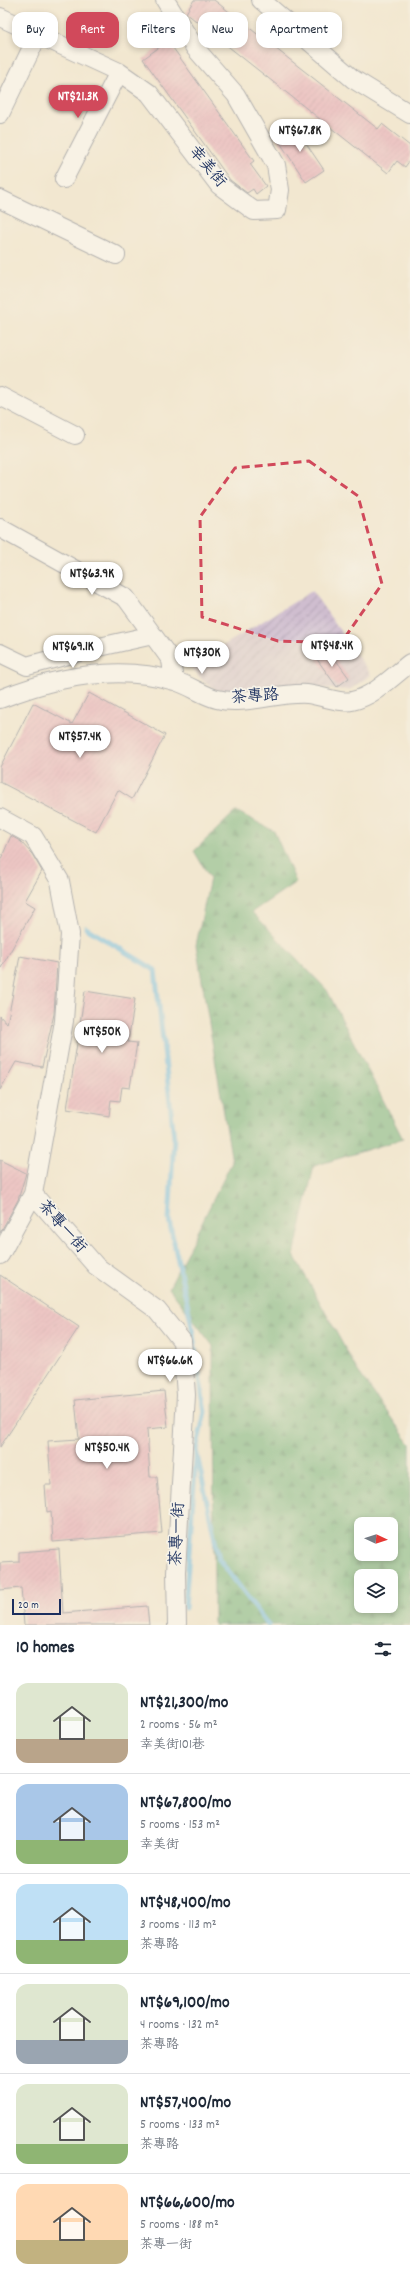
<!DOCTYPE html>
<meta charset="utf-8">
<style>
:root{--surface:#fff;--page:#f2f2f3;--text:#1f2937;--muted:#747a83;--line:#e0e1e3;--accent:#d1495b}
body{margin:0;font-family:Dekko,"LXGW WenKai TC",sans-serif;background:var(--page);color:var(--text);height:100vh;display:flex;flex-direction:column;font-size:15px;white-space:nowrap}
*{box-sizing:border-box;margin:0}
p{font-size:13px;color:var(--muted)}
.icon{flex:none;width:22px;height:22px;fill:none;stroke:currentColor;stroke-width:2;stroke-linecap:round;stroke-linejoin:round}
.map{position:relative;height:1625px;overflow:hidden}
.details{display:flex;flex-direction:column;background:var(--surface);flex:1}
.details>*{flex:none}
.guide{position:absolute;left:12px;top:12px;width:386px;height:36px;display:flex;gap:8px}
.needle{width:26px;rotate:94deg}
.tools{position:absolute;left:354px;top:1517px;display:grid;gap:8px}
.tools a{display:grid;place-items:center;width:44px;height:44px;border-radius:8px;background:var(--surface);box-shadow:0 2px 6px #0003;font-size:20px}
.scale{position:absolute;left:12px;bottom:10px;width:49px;box-sizing:border-box;padding-left:4px;border:2px solid #1b2f5e;border-top:0;font-size:11px;line-height:14px;white-space:nowrap;color:#1b2f5e;-webkit-text-stroke:3px #f7f3e8;paint-order:stroke}
.price{position:absolute;translate:-50% -34px;padding:0 9px;border-radius:14px;background:#fff;color:#222;font-size:13px;line-height:26px;filter:drop-shadow(0 1px 2px #0008)}
.price::after{content:'';position:absolute;left:50%;top:24px;width:12px;height:9px;margin-left:-6px;background:inherit;clip-path:polygon(0 0,100% 0,50% 100%)}
.price.active{background:var(--accent);color:#fff}
ul{padding:0;list-style:none}
li{display:flex;align-items:center;gap:12px;height:100px;padding:0 16px}
li+li{border-top:1px solid var(--line)}
li span{display:grid;place-items:center;flex:none;width:112px;height:80px;border-radius:12px;color:#555}
li>.icon{margin-inline-start:auto}
span .icon{width:48px;height:48px;fill:#fffc;stroke-width:1}
li b{font-size:17px}
h2{display:flex;justify-content:space-between;align-items:center;height:48px;padding:0 16px;font-size:17px}
.tag{padding:0 14px;border-radius:12px;background:var(--surface);box-shadow:0 2px 6px #0003;font-size:14px;line-height:36px}
.tag.active{background:var(--accent);color:#fff}
.map>svg:first-child{display:block}
.industrial{fill:url(#industrial-furrows)}
.forest{fill:url(#forest-firs);stroke:#406f6a;fill-rule:evenodd}
.lines{fill:none;stroke-linecap:round;stroke-linejoin:round}
.stream{stroke:#6cbde8;stroke-width:5}
.building{fill:url(#building-hatch)}
.minor-casing{stroke:#666f86;stroke-width:20}
.minor{stroke:#fff;stroke-width:18}
.marked{fill:none;stroke:#d1495b;stroke-width:3;stroke-dasharray:8 5;stroke-linejoin:round}
.labels{text-anchor:middle;dominant-baseline:central;stroke-width:3.5;stroke-linejoin:round;paint-order:stroke}
.street-label{font-size:16px;fill:#1b2f5e;stroke:#f7f3e8}
</style>
<div class="map">
<svg width="410" height="1625" viewBox="0 0 410 1625">
<defs>
<pattern id="industrial-furrows" width="10" height="10" patternUnits="userSpaceOnUse"><rect width="10" height="10" fill="#cfbdcf"/><path d="M-1 1l2-2M0 10L10 0M9 11l2-2" fill="none" stroke="#a79aab"/></pattern>
<pattern id="forest-firs" width="22" height="20" patternUnits="userSpaceOnUse"><rect width="22" height="20" fill="#66af76"/><path d="M5 1l3.5 6h-7zM16 11l3.5 6h-7z" fill="#538f64"/></pattern>
<pattern id="building-hatch" width="6" height="6" patternUnits="userSpaceOnUse"><rect width="6" height="6" fill="#e69db5"/><path d="M-1 1l2-2M0 6l6-6M5 7l2-2" fill="none" stroke="#ba8096"/></pattern>
</defs>
<rect width="100%" height="100%" fill="#f7f3e8"/>
<filter id="ink" filterUnits="userSpaceOnUse"><feTurbulence type="fractalNoise" baseFrequency=".025" numOctaves="2"/><feDisplacementMap in="SourceGraphic" scale="8" xChannelSelector="R" yChannelSelector="G"/><feConvolveMatrix kernelMatrix="1 2 1 2 8 2 1 2 1" color-interpolation-filters="sRGB"/></filter>
<filter id="wash" filterUnits="userSpaceOnUse"><feTurbulence type="fractalNoise" baseFrequency=".012" numOctaves="4" result="noise"/><feDisplacementMap in="SourceGraphic" scale="16" xChannelSelector="R" yChannelSelector="G"/><feGaussianBlur stdDeviation="0.9" result="paint"/><feColorMatrix in="noise" values="0 0 0 0 0 0 0 0 0 0 0 0 0 0 0 0 0 1.4 0 .05"/><feComposite in="paint" operator="in"/></filter>
<g filter="url(#wash)">
<rect width="100%" height="100%" fill="#f2e7d0"/>
<path class="industrial" d="M312,591L371,675L349,690L306,687H276L235,693L217,690L203,681L190,666Z"/>
<path class="forest" d="M236,811L274,831L296,882L252,912L327,990L403,1139L314,1166L294,1255L357,1370L410,1444V1625H214L213,1346L169,1288L232,1162L196,945L210,878L194,851ZM361,1524H391V1554H361ZM361,1576H391V1606H361Z"/>
<g class="lines">
<path class="stream" d="M86,928L155,970L174,1138L169,1220L191,1322L205,1412L196,1450L219,1559L268,1625
M185,1608L196,1457"/>
</g>
<g id="blocks">
<path class="building" d="M194,0H214L378,129L382,124L410,146V160L405,167L397,161L388,173L186,13Z
M168,41L254,161L250,164L266,186L256,194L253,189L247,193L230,180L143,59Z
M293,124L324,170L306,182L275,135Z
M328,649L349,678L337,687L316,658Z
M89,693L165,735L132,799L118,790L96,832L0,782V767L33,703L72,724Z
M11,836L20,841L32,854L42,871L25,901L35,907L0,970V861Z
M20,956L57,963L54,1014L42,1067L16,1062L0,1090V1016L7,1024Z
M85,991L135,999L128,1042L137,1043L130,1088L122,1087L120,1101L111,1100L109,1116L67,1109Z
M0,1160L26,1173L18,1200L0,1233Z
M0,1275L79,1327L0,1447Z
M164,1391L168,1427L147,1429L150,1477H157L162,1533L53,1542L51,1511L47,1512L45,1485H51L48,1441L79,1439L75,1400Z
M59,1549L63,1613L147,1606L149,1625H24L21,1588L0,1590V1563L19,1562V1552Z"/>
</g>
</g>
<g filter="url(#ink)">
<use href="#blocks" fill-opacity="0" stroke="#666f86" stroke-width="1"/>
<g class="lines">
<g class="minor-casing">
<path id="minor" d="M261,0L353,79L410,114
M0,17L119,72L149,93L219,185L254,211L277,210L280,190L276,165L236,95L195,48L165,0
M0,114L38,35
M64,179L119,72
M0,199L116,255
M0,396L75,435
M0,528L126,598L171,660L174,681
M0,653L27,666L86,650L153,635
M0,699C55,677 117,664 175,681C189,685 204,696 217,699C243,706 279,692 307,694C319,695 342,704 352,701C374,696 392,677 410,663
M0,818L33,836L60,881L70,934L64,1021L33,1194L0,1255
M33,1194L96,1266L157,1310L182,1341L186,1395L176,1572L177,1625"/>
</g>
<use href="#minor" class="minor"/>
</g>
</g>
<path d="M0 0H410V1625H0ZM309,461L358,496L382,584L341,643L278,641L202,617L200,517L235,468Z" fill="#f2e7d0" fill-opacity=".55" fill-rule="evenodd"/>
<path class="marked" d="M309,461L358,496L382,584L341,643L278,641L202,617L200,517L235,468Z"/>
<g class="labels">
<g class="street-label">
<text transform="translate(207 167) rotate(50)">幸美街</text>
<text transform="translate(255 697) rotate(-4)">茶專路</text>
<text transform="translate(62 1227) rotate(49)">茶專一街</text>
<text transform="translate(178 1534) rotate(-87)">茶專一街</text>
</g>
</g>
</svg>
<div class="tools">
<a><svg class="needle" viewBox="-14 -14 28 28"><path d="M0-13l5 13h-10z" fill="#e53935"/><path d="M0 13l5-13h-10z" fill="#747a83"/></svg></a>
<a><svg class="icon" aria-label="layers" viewBox="0 0 24 24"><path d="M12 4l9 5-9 5-9-5zM3 14l9 5 9-5"/></svg></a>
</div>
<div class="scale">20 m</div>
<b class="price active" style="left:78px;top:119px">NT$21.3K</b>
<b class="price" style="left:300px;top:153px">NT$67.8K</b>
<b class="price" style="left:92px;top:596px">NT$63.9K</b>
<b class="price" style="left:332px;top:668px">NT$48.4K</b>
<b class="price" style="left:73px;top:669px">NT$69.1K</b>
<b class="price" style="left:202px;top:675px">NT$30K</b>
<b class="price" style="left:80px;top:759px">NT$57.4K</b>
<b class="price" style="left:102px;top:1054px">NT$50K</b>
<b class="price" style="left:170px;top:1383px">NT$66.6K</b>
<b class="price" style="left:107px;top:1470px">NT$50.4K</b>
<div class="guide">
<a class="tag">Buy</a>
<a class="tag active">Rent</a>
<a class="tag">Filters</a>
<a class="tag">New</a>
<a class="tag">Apartment</a>
</div>
</div>
<section class="details">
<h2>10 homes<svg class="icon" aria-label="filters" viewBox="0 0 24 24"><path d="M4 7h16M4 17h16"/><circle cx="9" cy="7" r="2"/><circle cx="15" cy="17" r="2"/></svg></h2>
<ul>
<li><span style="background:linear-gradient(#dfe7d0 70%,#b9a48a 0)"><svg class="icon" aria-label="home" viewBox="0 0 24 24"><path d="M3 11l9-7 9 7M6 9v11h12V9"/></svg></span><div><b>NT$21,300/mo</b><p>2 rooms · 56 m²</p><p>幸美街101巷</p></div></li>
<li><span style="background:linear-gradient(#a9c7e8 70%,#8fb573 0)"><svg class="icon" aria-label="home" viewBox="0 0 24 24"><path d="M3 11l9-7 9 7M6 9v11h12V9"/></svg></span><div><b>NT$67,800/mo</b><p>5 rooms · 153 m²</p><p>幸美街</p></div></li>
<li><span style="background:linear-gradient(#bfe0f5 70%,#8fb573 0)"><svg class="icon" aria-label="home" viewBox="0 0 24 24"><path d="M3 11l9-7 9 7M6 9v11h12V9"/></svg></span><div><b>NT$48,400/mo</b><p>3 rooms · 113 m²</p><p>茶專路</p></div></li>
<li><span style="background:linear-gradient(#dfe7d0 70%,#9aa5b1 0)"><svg class="icon" aria-label="home" viewBox="0 0 24 24"><path d="M3 11l9-7 9 7M6 9v11h12V9"/></svg></span><div><b>NT$69,100/mo</b><p>4 rooms · 132 m²</p><p>茶專路</p></div></li>
<li><span style="background:linear-gradient(#dfe7d0 75%,#8fb573 0)"><svg class="icon" aria-label="home" viewBox="0 0 24 24"><path d="M3 11l9-7 9 7M6 9v11h12V9"/></svg></span><div><b>NT$57,400/mo</b><p>5 rooms · 133 m²</p><p>茶專路</p></div></li>
<li><span style="background:linear-gradient(#ffd9b3 70%,#c2b280 0)"><svg class="icon" aria-label="home" viewBox="0 0 24 24"><path d="M3 11l9-7 9 7M6 9v11h12V9"/></svg></span><div><b>NT$66,600/mo</b><p>5 rooms · 188 m²</p><p>茶專一街</p></div></li>
</ul>
</section>
